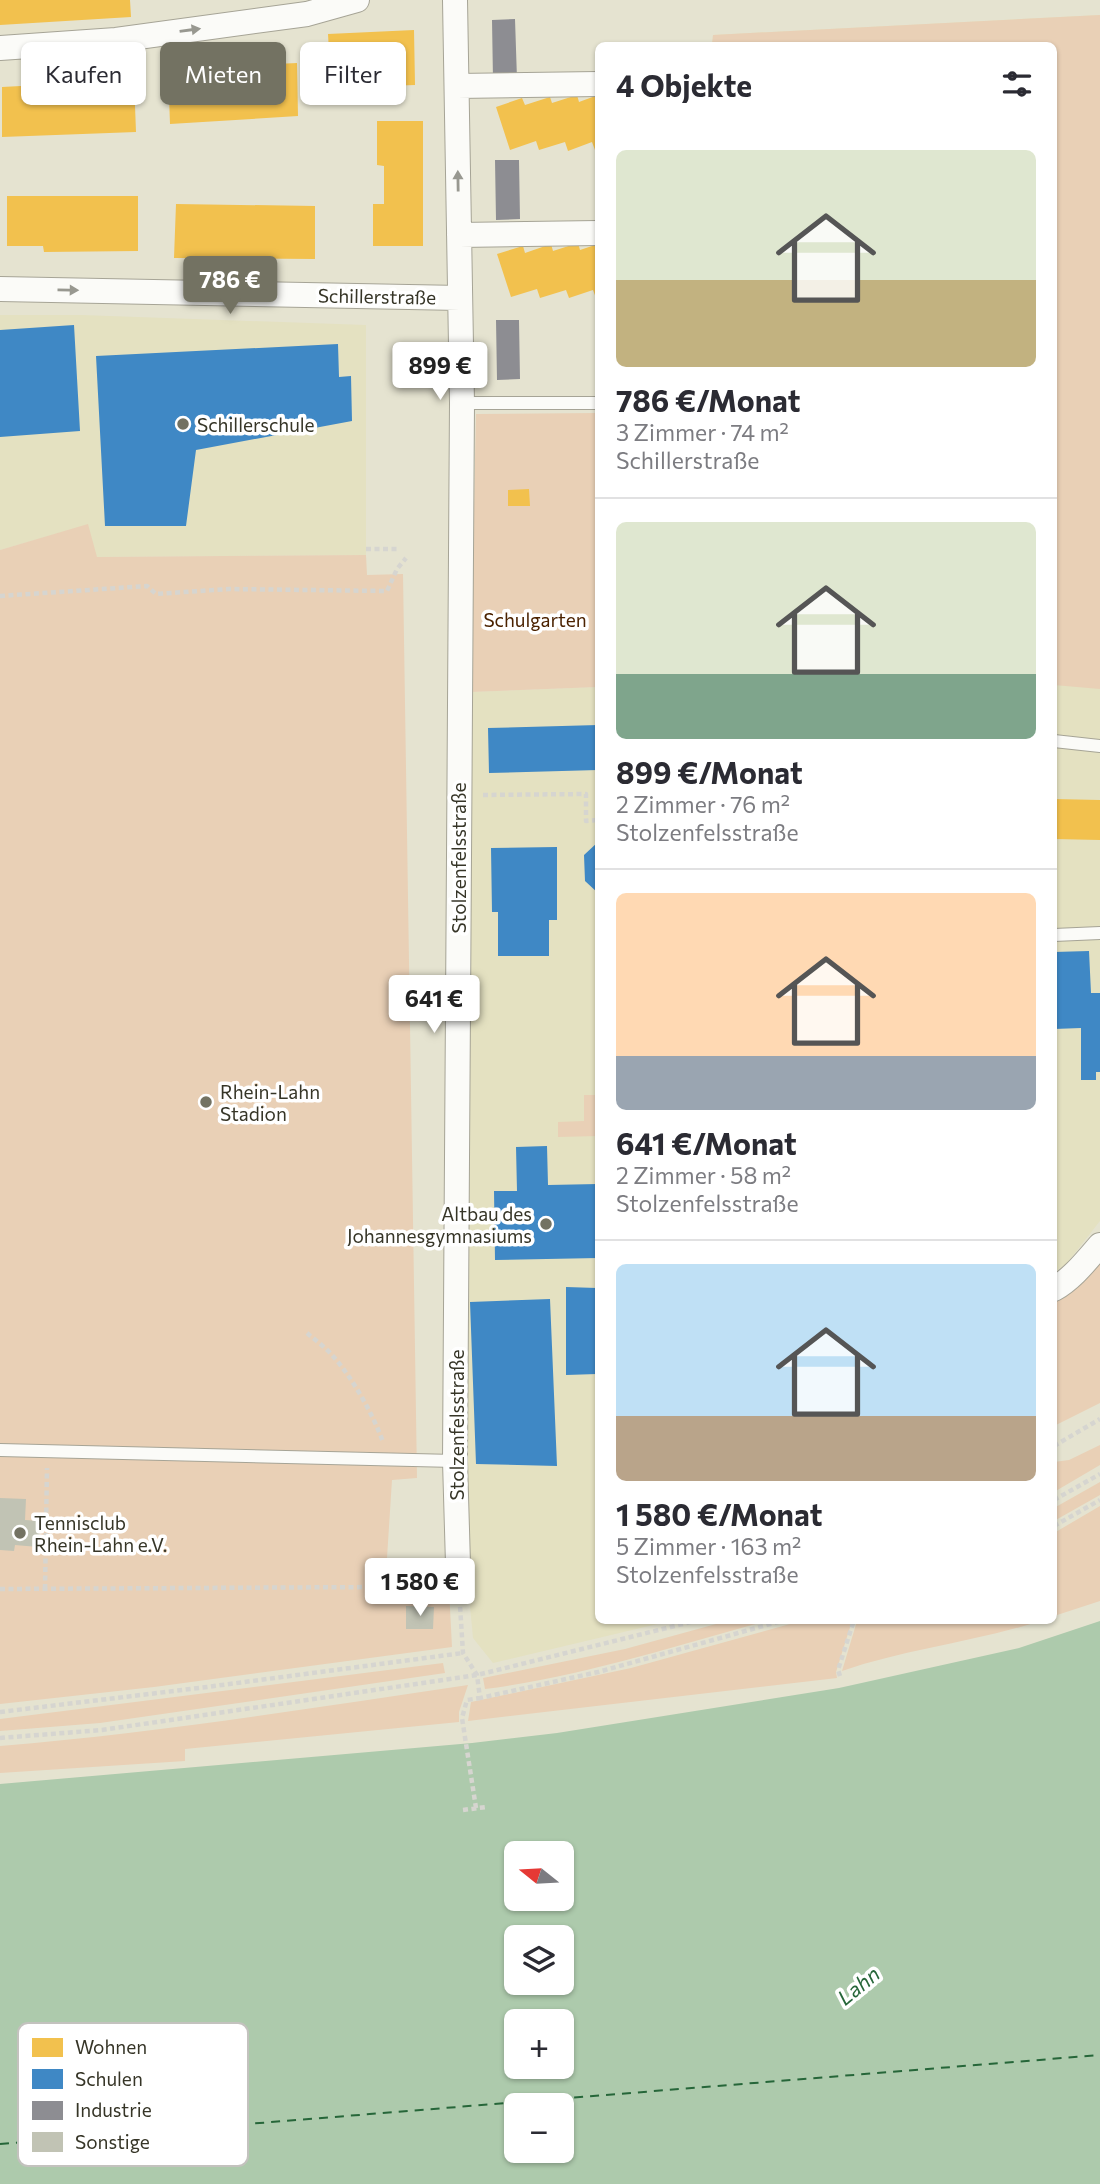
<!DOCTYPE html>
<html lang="de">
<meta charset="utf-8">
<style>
:root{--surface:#fff;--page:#f2f2f3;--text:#2b2b33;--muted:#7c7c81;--line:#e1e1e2;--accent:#737262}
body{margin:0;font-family:Commissioner,sans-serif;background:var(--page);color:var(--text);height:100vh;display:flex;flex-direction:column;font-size:26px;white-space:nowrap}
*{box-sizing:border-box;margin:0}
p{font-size:23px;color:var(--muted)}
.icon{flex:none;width:38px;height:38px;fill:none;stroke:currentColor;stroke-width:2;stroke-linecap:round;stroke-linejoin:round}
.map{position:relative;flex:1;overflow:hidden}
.side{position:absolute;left:595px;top:42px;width:462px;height:1582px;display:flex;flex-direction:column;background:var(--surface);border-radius:10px;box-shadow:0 2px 5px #0004}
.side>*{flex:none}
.banner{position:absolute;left:21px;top:42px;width:469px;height:63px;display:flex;gap:14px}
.needle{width:46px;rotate:288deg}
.tools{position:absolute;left:504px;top:1841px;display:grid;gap:14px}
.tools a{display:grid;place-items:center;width:70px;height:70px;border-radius:10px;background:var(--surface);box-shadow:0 2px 5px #0004;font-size:35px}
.price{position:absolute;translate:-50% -60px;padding:0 16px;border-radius:7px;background:#fff;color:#222;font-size:23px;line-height:46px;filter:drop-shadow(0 2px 4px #0008)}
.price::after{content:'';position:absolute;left:50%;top:42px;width:21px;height:16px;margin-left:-10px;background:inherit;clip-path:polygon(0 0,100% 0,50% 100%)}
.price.current{background:var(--accent);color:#fff}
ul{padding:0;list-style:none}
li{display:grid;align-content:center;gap:14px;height:371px;padding:0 21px}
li+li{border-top:2px solid var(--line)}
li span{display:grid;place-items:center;height:217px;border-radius:10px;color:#555}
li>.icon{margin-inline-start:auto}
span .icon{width:126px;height:126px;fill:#fffc;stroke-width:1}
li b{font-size:30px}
h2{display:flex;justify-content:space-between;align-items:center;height:84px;padding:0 21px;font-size:30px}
.tag{padding:0 24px;border-radius:10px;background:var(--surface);box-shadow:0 2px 5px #0004;font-size:24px;line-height:63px}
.tag.current{background:var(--accent);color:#fff}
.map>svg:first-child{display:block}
.built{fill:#e4e1c1}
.green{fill:#e9d0b6}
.water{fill:#adcaac;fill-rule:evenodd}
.homes{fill:#f2c14e}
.schools{fill:#3f88c5}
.industry{fill:#8d8d92}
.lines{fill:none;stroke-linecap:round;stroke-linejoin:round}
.ferry{stroke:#266639;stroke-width:2;stroke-dasharray:9 7;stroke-linecap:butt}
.building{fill:#c1c3b4}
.lane-casing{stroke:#a6a496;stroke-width:14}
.street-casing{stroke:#a6a496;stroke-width:26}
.path{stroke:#d6d5d0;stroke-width:4.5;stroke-dasharray:5 3.5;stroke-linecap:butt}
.lane{stroke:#fbfbf8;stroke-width:12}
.street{stroke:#fbfbf8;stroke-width:24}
.oneway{fill:#989890}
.poi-dot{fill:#737262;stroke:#fff;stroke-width:2.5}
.labels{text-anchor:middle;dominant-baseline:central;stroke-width:7;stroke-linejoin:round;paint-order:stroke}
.street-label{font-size:19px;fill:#363527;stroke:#fff}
.poi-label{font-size:19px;fill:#363527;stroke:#fff;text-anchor:start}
.park-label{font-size:19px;fill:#4b2200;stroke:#fff}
.water-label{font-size:21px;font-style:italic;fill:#266639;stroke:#fff}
.key{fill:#fff;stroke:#c3c2be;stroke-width:2}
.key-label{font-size:19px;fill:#363527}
</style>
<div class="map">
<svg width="1100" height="2184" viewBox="0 0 1100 2184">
<rect width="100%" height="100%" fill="#e5e3d0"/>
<path class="built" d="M1100,15V1221L1067,1263L1054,1273V46H712L713,35Z
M0,315H82L366,325V555L96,557L87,525L0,550Z
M598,687V1620L670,1621L493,1663L473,1638L466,1564L470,692Z"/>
<path class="green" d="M1100,15V689L1054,685V46L712,45L713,35Z
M598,413V687L470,692L476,414Z
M88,524L97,557L366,555L367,575L403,574L417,1478L392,1480L385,1589H449L452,1647L154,1687L0,1704V550Z
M584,1095H598V1136L558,1137V1122L584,1121Z
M1100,1263V1403L1054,1426V1301Z
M1100,1445V1465L1054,1492V1462L1069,1460Z
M1100,1482V1495L1054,1521V1508Z
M1100,1506V1601L1054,1616V1533Z
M727,1621H767C674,1646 581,1677 485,1689L483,1678L625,1649Z
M801,1621H852L836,1672L837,1678L468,1721L471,1702L631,1668Z
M857,1621V1620L1040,1621C975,1642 906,1649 842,1671Z
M443,1663L445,1673L100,1723L0,1731V1719Z
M468,1685L459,1712V1722L185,1749V1761L0,1773V1746C157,1733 312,1708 468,1685Z"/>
<path class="water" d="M1100,1621V2184H0V1784L472,1743L557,1733L839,1688L1019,1648ZM516,1853H562V1899H516ZM516,1937H562V1983H516ZM516,2021H562V2067H516ZM516,2105H562V2151H516Z"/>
<path class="homes" d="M0,0H130L131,17L0,25Z
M414,30L415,85L331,88L328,34Z
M297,63L298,116L170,124L168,69Z
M134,80L136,132L2,137V87Z
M577,95L579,102L598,95V149L595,150L592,142L568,151L565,142L539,150L536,141L510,150L496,107L522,98L525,105L550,97L552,103Z
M377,121H423V246H373V204H384V166L377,165Z
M7,196H138V251L44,252L43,246H7Z
M176,204L315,206V259L174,258Z
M578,243L580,250L598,244V298H596L593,290L569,298L566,290L540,298L537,289L511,297L497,254L523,246L525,253L551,244L553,251Z
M529,489L530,506H508V490Z
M1054,799L1100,800V840L1054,839Z"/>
<path class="schools" d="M74,325L80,431L0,437V330Z
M338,344L339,377L351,376L352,421L196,450L186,526H105L96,356Z
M598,725V770L489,773L488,728Z
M598,842V893L585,881L584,855Z
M557,847V920H549V956H498V912H492L491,848Z
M1089,951L1091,993H1100V1072H1096V1080H1081V1028L1054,1029V952Z
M547,1146L548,1185L598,1184V1258L495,1260L494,1191H517L516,1147Z
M566,1287L597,1288V1374L566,1375Z
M550,1299L557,1466L476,1464L470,1302Z"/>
<path class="industry" d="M515,19L517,79L493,80L492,20Z
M495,160H519L520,219L496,220Z
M496,320H519L520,379L497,380Z"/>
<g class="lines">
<path class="ferry" d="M0,2144L1100,2055"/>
</g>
<path class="building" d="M0,1498L26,1499L25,1520L41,1521L38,1547L15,1545L14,1551L0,1550Z
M406,1606L434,1607L433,1629H406Z"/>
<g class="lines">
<g class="lane-casing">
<path id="lane" d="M462,403H598
M1054,741L1100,746
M1054,935L1100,933
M0,1450L455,1461"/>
</g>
<g class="street-casing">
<path id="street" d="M455,0L462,403L455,1461L458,1564
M0,48L116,40L307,14L357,0
M457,86L598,84
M459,235L598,233
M0,289L460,298
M1054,1289C1072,1279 1086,1261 1100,1245"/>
</g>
<path class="path" d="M366,549H400
M0,596L147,586L156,594L229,589L387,591L397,569L406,558
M483,795L586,794V821L598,820
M307,1333C315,1340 325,1347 332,1355C352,1377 373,1414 383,1442
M1054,1446L1100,1419
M1054,1500L1100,1474
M1054,1526L1100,1500
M0,1589L381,1587
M45,1589L47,1468
M459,1590L463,1653L477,1675L480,1698L598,1672L785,1620
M840,1676L838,1670L854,1620
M0,1712L207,1687L463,1653
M0,1738L102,1730L477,1675L699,1620
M476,1808L462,1718L467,1700L480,1698
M463,1810L486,1807"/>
<use href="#lane" class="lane"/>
<use href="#street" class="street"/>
</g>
<defs><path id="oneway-solid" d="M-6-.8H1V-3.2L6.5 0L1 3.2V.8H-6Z" transform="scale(1.75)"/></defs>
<g class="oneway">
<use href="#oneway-solid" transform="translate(190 30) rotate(-8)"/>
<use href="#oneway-solid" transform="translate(458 181) rotate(-91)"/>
<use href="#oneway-solid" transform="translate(68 290) rotate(1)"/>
</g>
<g class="poi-dot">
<circle cx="183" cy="424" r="7"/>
<circle cx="206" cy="1102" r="7"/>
<circle cx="546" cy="1224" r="7"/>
<circle cx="20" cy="1533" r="7"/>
</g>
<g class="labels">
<g class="street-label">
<text transform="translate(377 296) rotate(1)">Schillerstraße</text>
<text transform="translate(458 858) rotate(-90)">Stolzenfelsstraße</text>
<text transform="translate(456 1425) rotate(-90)">Stolzenfelsstraße</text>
</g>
<g class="poi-label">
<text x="197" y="424">Schillerschule</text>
<text x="220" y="1091">Rhein-Lahn<tspan x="220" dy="22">Stadion</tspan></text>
<text x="532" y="1213" text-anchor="end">Altbau des<tspan x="532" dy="22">Johannesgymnasiums</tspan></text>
<text x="34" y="1522">Tennisclub<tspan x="34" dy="22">Rhein-Lahn e.V.</tspan></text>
</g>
<g class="park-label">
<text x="535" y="619">Schulgarten</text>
</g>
<g class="water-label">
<text transform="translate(858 1985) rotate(-39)">Lahn</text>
</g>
</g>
<rect x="18" y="2023" width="230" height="143" rx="10" class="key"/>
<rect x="32" y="2038" width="31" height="19" fill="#f2c14e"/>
<rect x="32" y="2069" width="31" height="20" fill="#3f88c5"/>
<rect x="32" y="2101" width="31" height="19" fill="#8d8d92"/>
<rect x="32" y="2132" width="31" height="20" fill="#c1c3b4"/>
<g class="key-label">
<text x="75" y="2054">Wohnen</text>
<text x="75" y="2086">Schulen</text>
<text x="75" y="2117">Industrie</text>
<text x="75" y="2149">Sonstige</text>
</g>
</svg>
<div class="tools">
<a><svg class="needle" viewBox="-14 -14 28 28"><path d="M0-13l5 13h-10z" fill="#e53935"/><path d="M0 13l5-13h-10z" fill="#7c7c81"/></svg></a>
<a><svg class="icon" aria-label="layers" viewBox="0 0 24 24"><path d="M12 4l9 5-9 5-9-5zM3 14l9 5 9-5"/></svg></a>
<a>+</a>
<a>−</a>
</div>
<b class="price current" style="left:230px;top:316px">786 €</b>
<b class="price" style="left:440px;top:402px">899 €</b>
<b class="price" style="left:434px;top:1035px">641 €</b>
<b class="price" style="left:420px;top:1618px">1 580 €</b>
<div class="banner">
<a class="tag">Kaufen</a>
<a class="tag current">Mieten</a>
<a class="tag">Filter</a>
</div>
<section class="side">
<h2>4 Objekte<svg class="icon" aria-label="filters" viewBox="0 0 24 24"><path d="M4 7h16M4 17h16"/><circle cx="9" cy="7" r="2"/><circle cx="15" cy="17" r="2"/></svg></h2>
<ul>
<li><span style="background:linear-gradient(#dfe7d0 60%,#c2b280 0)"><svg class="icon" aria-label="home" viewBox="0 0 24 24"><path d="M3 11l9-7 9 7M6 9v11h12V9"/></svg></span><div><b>786 €/Monat</b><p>3 Zimmer · 74 m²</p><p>Schillerstraße</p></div></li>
<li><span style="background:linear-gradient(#dfe7d0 70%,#7fa58c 0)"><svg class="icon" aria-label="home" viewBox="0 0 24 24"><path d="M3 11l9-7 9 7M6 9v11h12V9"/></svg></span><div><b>899 €/Monat</b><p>2 Zimmer · 76 m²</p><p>Stolzenfelsstraße</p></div></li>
<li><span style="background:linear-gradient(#ffd9b3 75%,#9aa5b1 0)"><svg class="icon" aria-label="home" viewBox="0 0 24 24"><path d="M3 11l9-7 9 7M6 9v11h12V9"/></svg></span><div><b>641 €/Monat</b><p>2 Zimmer · 58 m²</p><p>Stolzenfelsstraße</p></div></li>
<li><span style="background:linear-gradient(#bfe0f5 70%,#b9a48a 0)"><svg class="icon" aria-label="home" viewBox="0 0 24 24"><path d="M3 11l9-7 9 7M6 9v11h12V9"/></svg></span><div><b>1 580 €/Monat</b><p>5 Zimmer · 163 m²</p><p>Stolzenfelsstraße</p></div></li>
</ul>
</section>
</div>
